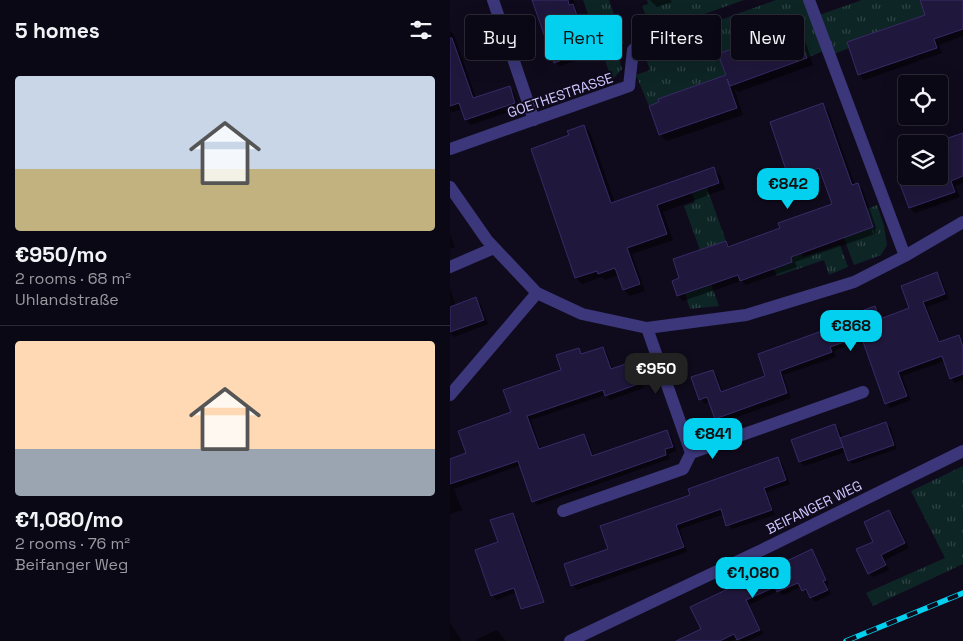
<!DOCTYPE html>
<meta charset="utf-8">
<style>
:root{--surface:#0b0815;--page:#14111e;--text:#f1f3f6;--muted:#9a9aa0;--line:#2b2934;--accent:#03cfee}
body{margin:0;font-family:"Space Grotesk",sans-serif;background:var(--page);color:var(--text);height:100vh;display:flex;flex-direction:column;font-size:19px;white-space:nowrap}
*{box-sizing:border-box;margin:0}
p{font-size:16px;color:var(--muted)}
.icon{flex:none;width:28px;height:28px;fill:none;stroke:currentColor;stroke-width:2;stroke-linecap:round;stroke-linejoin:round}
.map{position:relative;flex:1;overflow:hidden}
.details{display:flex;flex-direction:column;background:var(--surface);width:450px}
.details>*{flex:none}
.top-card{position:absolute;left:15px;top:15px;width:422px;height:45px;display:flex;gap:10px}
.buttons{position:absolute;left:448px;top:75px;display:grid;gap:10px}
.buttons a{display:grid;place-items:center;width:50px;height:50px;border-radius:5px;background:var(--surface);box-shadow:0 5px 20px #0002,0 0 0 1px var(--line);font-size:25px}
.price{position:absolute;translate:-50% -42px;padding:0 11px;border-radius:10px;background:var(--accent);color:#111;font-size:16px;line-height:32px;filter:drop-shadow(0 1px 2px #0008)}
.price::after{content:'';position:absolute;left:50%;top:30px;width:15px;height:11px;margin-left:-8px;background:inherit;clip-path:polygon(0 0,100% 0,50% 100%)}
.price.active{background:#222;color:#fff}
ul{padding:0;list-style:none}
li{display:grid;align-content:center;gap:10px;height:265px;padding:0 15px}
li+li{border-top:1px solid var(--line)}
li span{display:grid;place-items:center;height:155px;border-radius:5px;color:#555}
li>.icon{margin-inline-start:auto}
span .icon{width:90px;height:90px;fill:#fffc;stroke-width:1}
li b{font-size:21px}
h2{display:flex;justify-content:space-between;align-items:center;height:60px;padding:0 15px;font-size:21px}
.pill{padding:0 18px;border-radius:5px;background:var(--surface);box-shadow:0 5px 20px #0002,0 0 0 1px var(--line);font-size:18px;line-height:45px}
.pill.active{background:var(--accent);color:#111}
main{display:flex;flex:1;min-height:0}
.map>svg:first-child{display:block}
.grass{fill:url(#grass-tufts)}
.shadow{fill:#0007}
.building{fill:#20183c;stroke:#382a68}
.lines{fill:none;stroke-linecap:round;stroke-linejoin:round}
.street{stroke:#3b377a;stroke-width:12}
.rail-casing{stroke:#03cfee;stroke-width:5.5}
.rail{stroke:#0f0b1c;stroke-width:4;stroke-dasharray:11;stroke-linecap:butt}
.labels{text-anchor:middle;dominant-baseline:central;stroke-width:4;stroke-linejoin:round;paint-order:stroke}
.street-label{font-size:14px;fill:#cfc7fe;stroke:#0f0b1c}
</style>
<main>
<section class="details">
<h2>5 homes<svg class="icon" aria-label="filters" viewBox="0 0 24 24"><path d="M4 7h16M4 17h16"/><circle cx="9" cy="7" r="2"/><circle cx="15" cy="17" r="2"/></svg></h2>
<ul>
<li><span style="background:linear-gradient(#c9d6e8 60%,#c2b280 0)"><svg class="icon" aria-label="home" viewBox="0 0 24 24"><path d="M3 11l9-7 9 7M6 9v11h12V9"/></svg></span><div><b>€950/mo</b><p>2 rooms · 68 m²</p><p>Uhlandstraße</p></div></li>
<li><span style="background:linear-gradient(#ffd9b3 70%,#9aa5b1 0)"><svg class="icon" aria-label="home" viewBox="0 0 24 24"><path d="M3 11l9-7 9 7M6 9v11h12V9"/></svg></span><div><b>€1,080/mo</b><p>2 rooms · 76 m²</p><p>Beifanger Weg</p></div></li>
</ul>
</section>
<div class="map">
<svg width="513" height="641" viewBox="0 0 513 641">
<defs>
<pattern id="grass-tufts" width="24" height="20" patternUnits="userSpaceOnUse" patternTransform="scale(1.25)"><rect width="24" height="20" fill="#0e2525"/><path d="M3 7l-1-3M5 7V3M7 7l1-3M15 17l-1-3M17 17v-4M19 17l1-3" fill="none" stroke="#304346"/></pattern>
</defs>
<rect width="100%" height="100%" fill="#0f0b1c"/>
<path class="grass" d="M133,0H159L174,43L166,47L172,69L162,80Z
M197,0H294L209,30L199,23L192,6L198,4Z
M326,0H354L373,51L357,58L346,31L313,38L269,54L277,79L265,83L264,79L231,91L232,95L221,98L219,95L208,99L209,102L199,106L186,75L200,70L192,48Z
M412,0H470L475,15H474L475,20L463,19L452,22L454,27L443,31L441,26L431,30L432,35L421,39L419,34L408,38L409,42L399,46L397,41L399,48L384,54L369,15Z
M257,188L276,241L250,250L234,206L245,202L242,193Z
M427,205L434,226L437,245L431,255L404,265L394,238L423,227L417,209Z
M390,245L398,267L379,275L374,260L327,276L324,269L342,262L341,257L351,253L353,257Z
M261,284L269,306L240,309L235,293Z
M513,466V564L423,606L416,593L495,558L461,491Z"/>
<path class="shadow" d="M83,0H123L143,55L110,66L105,62Z
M200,0H221L222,2L207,7Z
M478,0H513V36L489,45L492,53L414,80L409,74L477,15Z
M346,28L353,34L363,65L288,92L284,88L293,115L217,141L210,134L278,76Z
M0,31L4,35L26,98L59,87L64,92L70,108L21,125L16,120L12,109L0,113Z
M373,105L378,110L405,185L407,184L413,190L428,233L345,262L347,267L296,285L291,281L233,301L228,296L231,279L275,242L280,247L332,229L384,205L372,173L346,183L340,178Z
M134,126L140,132L165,203L264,169L270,175L275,189L213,212L223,240L182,254L195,291L180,296L174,290L169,275L155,280L152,277L132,284L126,278L82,150L120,136Z
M513,135V183L505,186L510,197L465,213L460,208L446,170L455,167L451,157L456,155V176H489L488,144Z
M0,234L5,247L0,249Z
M487,274L491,278L499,299L477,307L491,343L509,337L513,341V380L505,383L501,378L495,361L452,376L461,400L440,408L436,403L414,340L384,351L386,357L333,375L341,398L270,423L266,418L260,402L255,404L251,399L243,378L263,371L267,375L273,393L317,377L425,307L429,311L432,320L461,309Z
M0,289L6,306L26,299L30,303L38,324L4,337L0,333Z
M153,348L157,353L163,370L183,363L188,367L194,388L160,400L155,395L81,420L91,450L134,435L138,440L144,457L217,431L221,436L227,451L218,454L220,459L88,505L83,501L71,465L4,489L12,510L0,514V460L17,454L63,413L113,370L128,349L133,355Z
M436,424L441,428L447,449L403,464L399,460L396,452L355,466L350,462L343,440L385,426L390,430L393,439Z
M328,459L332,463L340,484L317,492L325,515L282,529L278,525L274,514L230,529L237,552L127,590L122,585L159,549Z
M439,511L444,516L459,548L435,560L439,570L423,577L419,573L425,542Z
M62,514L67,519L88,579L66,590L67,592L47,600L42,595L50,543Z
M361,550L365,554L379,584L377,585L381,594L365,602L351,587L333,595L328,591L299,605L313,634L298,641H290L288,638L282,641H233L253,630Z
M0,623L12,641H0Z
M47,630L56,641H23Z"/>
<path class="building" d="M82,0H118L119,5L123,4L139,50L104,63Z
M470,0H513V29L484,39L487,48L408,75L397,42L475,15Z
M346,26L357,58L280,86L277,79L287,108L209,135L199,106L209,102L208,99L276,75L268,54Z
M0,38H2L23,98L60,86L65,103L15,120L9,103L0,106Z
M373,103L402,185L408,183L423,227L341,257L342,262L290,281L288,275L227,296L222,281L229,278L223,259L276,241L278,247L330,228L328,223L382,204L369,168L339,179L320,122Z
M134,125L161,203L264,167L269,183L207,205L217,234L177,248L190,284L173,290L165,268L148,274L147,271L125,278L81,149L119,135L117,131Z
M513,133V176L501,181L505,192L459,208L447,176H498L489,151V144L486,142Z
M487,272L495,294L473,302L489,342L509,335L513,347V374L500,379L492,356L448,372L457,396L435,404L411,336L380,347L382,352L330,371L337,393L265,419L257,397L249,400L241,377L263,370L271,392L315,376L308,354L405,319L403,314L425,306L430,319L459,308L451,286Z
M26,297L34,320L0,332V307Z
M153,347L161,369L184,361L191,383L155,396L153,390L77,416L89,449L134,434L142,456L217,430L223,447L215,449L216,455L82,502L68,461L0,484V459L16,453L8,431L61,412L53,390L111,370L106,355L129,348L131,354Z
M436,422L444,445L398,461L390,438Z
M385,424L393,447L349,462L341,440Z
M328,457L336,480L314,488L322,510L276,526L271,509L226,525L234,547L121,586L114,564L158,549L150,526L240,495L238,489Z
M439,510L455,543L431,555L436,565L418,574L406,549L423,542L414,522Z
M63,513L94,602L71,609L64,588L41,596L25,550L48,542L40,520Z
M362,549L376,580L373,581L378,590L360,598L356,589L352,591L348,583L327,592L325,587L296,600L310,630L287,640L284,634L270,641H226L251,629L240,607Z"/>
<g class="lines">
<path class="street" d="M43,0L84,120
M359,0L455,256
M0,149L179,86L183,50L195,39
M0,187L37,240L87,293L132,314L197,328L296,315L404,282L455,256L513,222
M0,267L44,248
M197,328L241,453
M0,395L87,293
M113,511L233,469L241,453L413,392
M120,641L322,545L513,451"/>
<g class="rail-casing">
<path id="rail" d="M396,641L513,593"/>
</g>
<use href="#rail" class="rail"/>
</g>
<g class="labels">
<g class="street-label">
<text transform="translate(110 95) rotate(-19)">GOETHESTRASSE</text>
<text transform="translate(364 507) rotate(-26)">BEIFANGER WEG</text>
</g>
</g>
</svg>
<div class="buttons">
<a><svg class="icon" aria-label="locate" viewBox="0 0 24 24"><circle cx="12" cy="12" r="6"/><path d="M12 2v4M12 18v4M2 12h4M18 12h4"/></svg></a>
<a><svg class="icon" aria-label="layers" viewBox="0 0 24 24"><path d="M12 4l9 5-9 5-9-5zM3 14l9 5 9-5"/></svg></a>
</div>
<b class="price" style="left:338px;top:210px">€842</b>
<b class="price" style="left:401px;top:352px">€868</b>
<b class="price active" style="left:206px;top:395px">€950</b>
<b class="price" style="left:263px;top:460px">€841</b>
<b class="price" style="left:303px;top:599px">€1,080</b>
<div class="top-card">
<a class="pill">Buy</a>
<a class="pill active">Rent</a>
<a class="pill">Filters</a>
<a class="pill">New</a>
</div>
</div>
</main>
